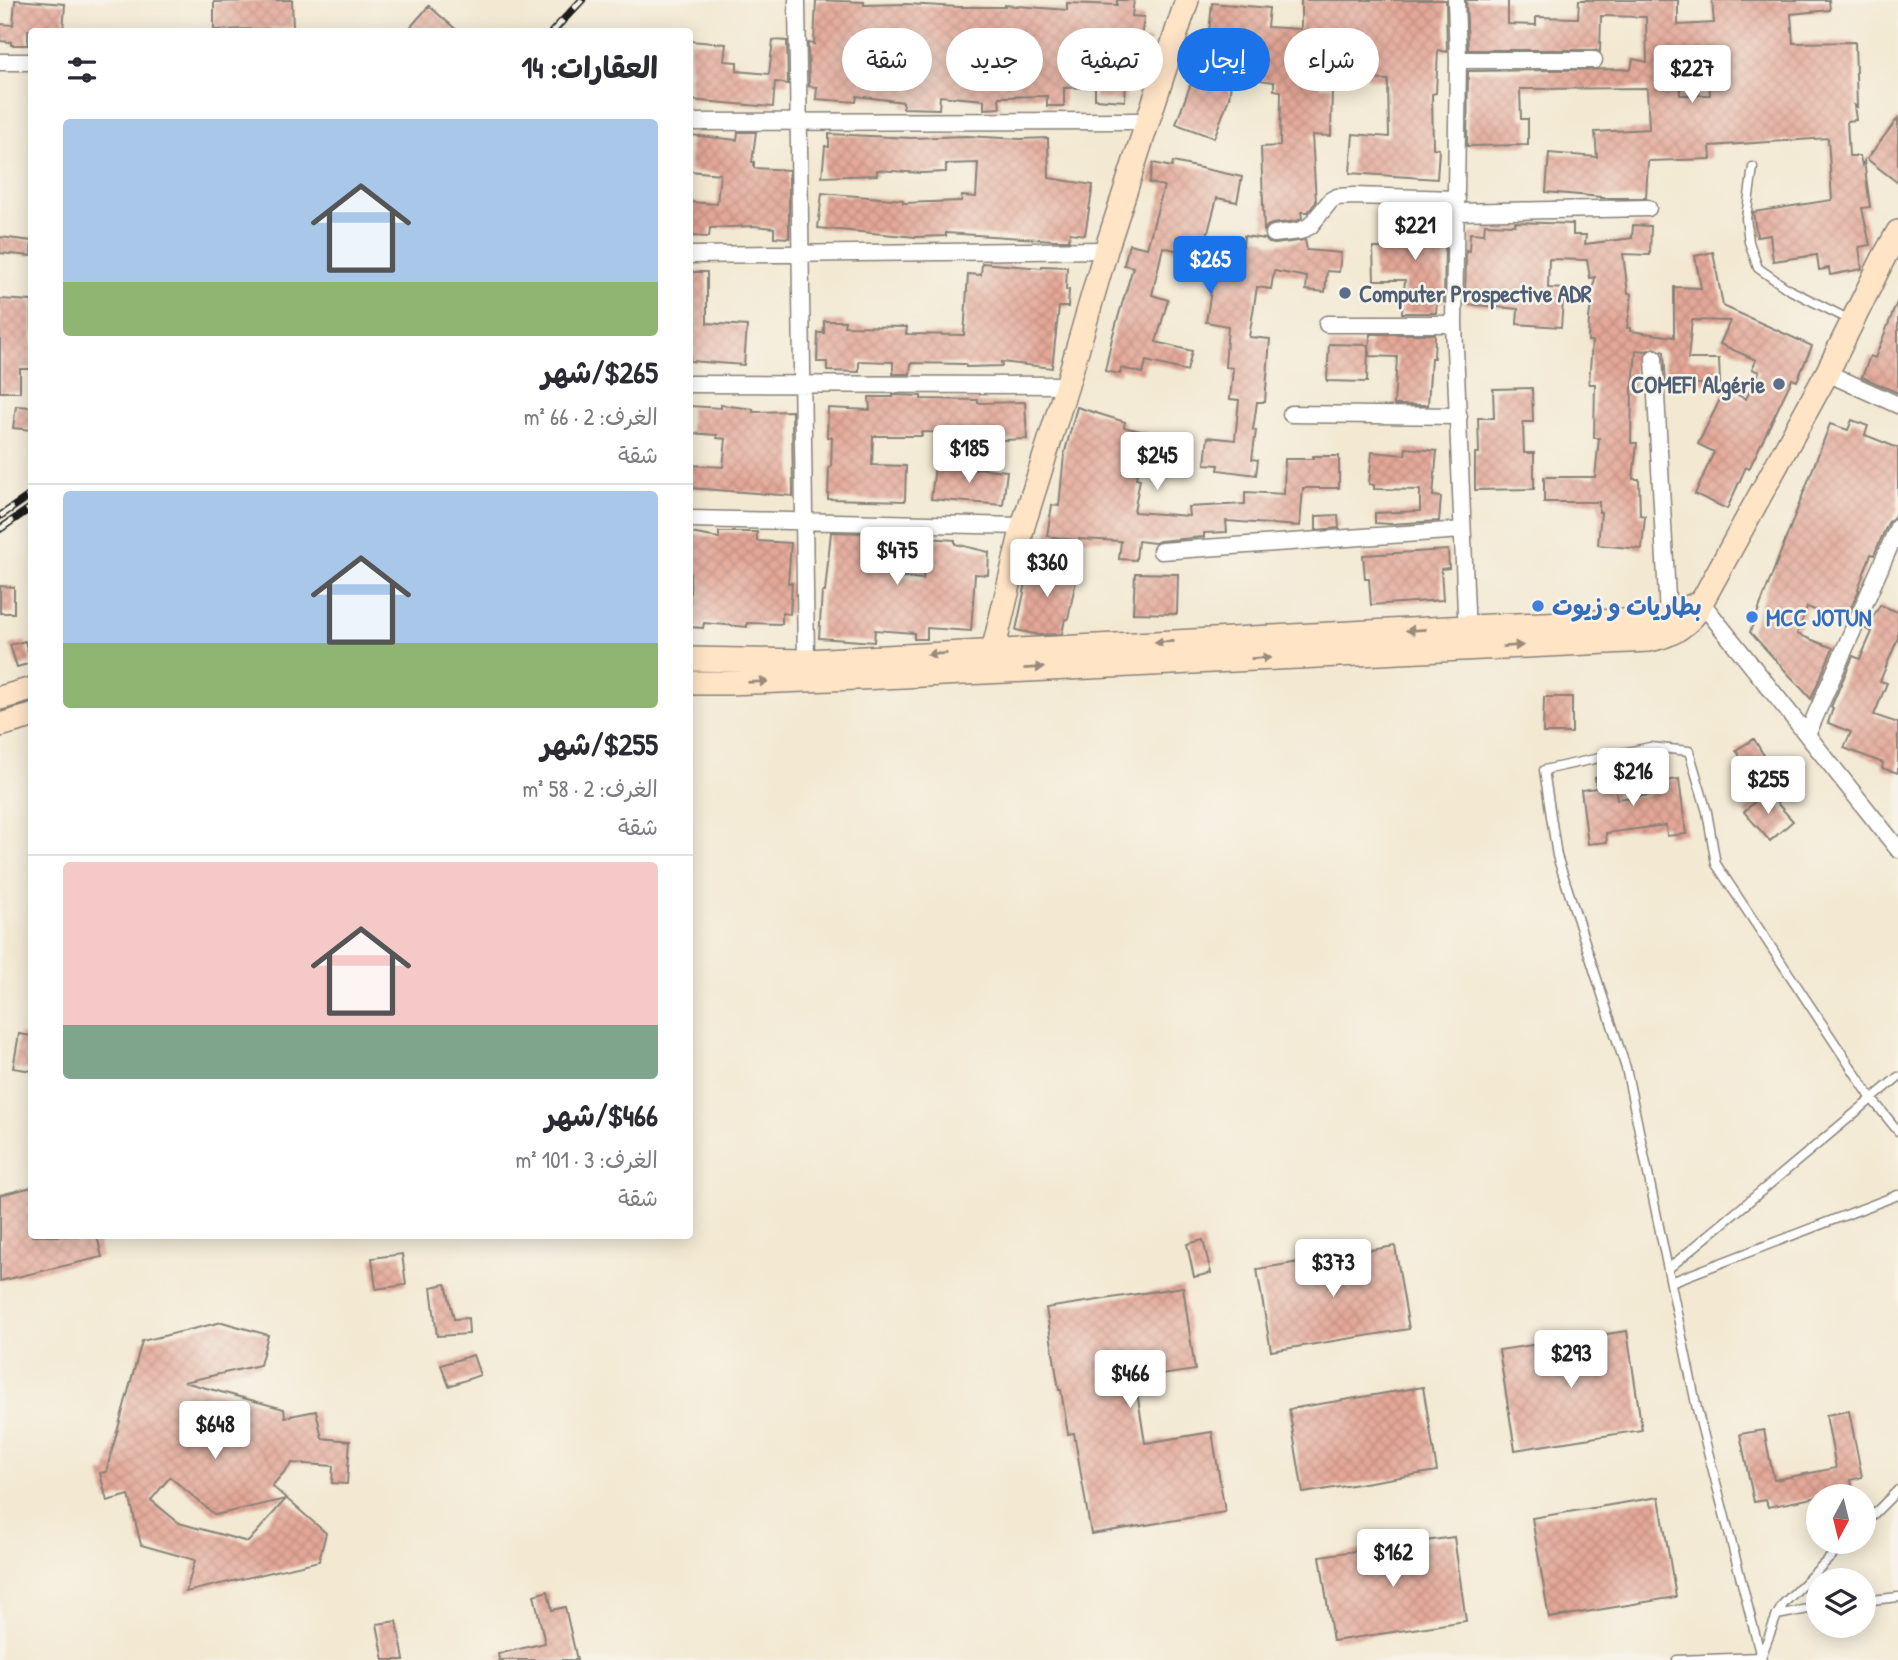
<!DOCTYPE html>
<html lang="ar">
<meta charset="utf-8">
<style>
:root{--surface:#fff;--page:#f7f7f7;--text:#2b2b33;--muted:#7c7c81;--line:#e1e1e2;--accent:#1a73e8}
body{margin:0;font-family:"Patrick Hand","Playpen Sans Arabic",sans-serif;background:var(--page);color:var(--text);direction:rtl;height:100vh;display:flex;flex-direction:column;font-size:26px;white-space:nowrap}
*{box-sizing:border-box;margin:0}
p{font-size:23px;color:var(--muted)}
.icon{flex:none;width:38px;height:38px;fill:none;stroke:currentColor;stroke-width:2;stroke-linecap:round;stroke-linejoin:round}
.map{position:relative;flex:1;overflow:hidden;direction:ltr}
.side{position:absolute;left:28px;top:28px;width:665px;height:1211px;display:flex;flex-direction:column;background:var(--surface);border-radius:7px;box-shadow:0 4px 18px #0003;direction:rtl}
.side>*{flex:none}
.top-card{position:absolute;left:714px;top:28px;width:665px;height:63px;direction:rtl;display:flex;gap:14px}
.needle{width:46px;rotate:187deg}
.buttons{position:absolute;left:1806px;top:1484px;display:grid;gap:14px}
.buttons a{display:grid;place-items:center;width:70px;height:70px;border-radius:50%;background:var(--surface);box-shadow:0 4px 18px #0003;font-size:35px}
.price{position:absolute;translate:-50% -60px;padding:0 16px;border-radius:7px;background:#fff;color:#222;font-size:23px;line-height:46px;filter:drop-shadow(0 2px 4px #0008)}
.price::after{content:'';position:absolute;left:50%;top:42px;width:21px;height:16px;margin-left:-10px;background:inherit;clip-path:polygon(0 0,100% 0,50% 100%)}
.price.on{background:var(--accent);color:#fff}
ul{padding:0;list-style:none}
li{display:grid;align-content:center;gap:14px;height:371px;padding:0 35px}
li+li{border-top:2px solid var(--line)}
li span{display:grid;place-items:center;height:217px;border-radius:7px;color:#555}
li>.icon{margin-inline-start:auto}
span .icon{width:126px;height:126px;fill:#fffc;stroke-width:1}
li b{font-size:30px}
h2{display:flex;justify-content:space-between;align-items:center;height:84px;padding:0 35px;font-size:30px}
.tag{padding:0 24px;border-radius:32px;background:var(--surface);box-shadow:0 4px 18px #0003;font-size:24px;line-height:63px}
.tag.on{background:var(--accent);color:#fff}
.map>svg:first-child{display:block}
.building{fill:url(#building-cross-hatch);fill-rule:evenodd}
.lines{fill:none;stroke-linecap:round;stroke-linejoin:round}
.lane-casing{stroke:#888278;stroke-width:11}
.street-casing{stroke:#888278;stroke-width:19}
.secondary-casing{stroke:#888278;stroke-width:26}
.lane{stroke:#fff;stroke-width:8}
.street{stroke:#fff;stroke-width:16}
.secondary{stroke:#ffe4c6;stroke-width:23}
.rail-casing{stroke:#1c1c1c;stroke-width:8}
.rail{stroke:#f7f3e8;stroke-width:5;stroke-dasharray:16;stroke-linecap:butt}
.oneway{fill:#998a7a}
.service-dot{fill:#5c6f8a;stroke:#f7f3e8;stroke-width:2.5}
.shop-dot{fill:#3f7fe0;stroke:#f7f3e8;stroke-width:2.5}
.labels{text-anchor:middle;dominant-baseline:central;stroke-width:5;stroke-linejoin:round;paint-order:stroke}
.service-label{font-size:24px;font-weight:bold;fill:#4e5e75;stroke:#f7f3e8;text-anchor:start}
.shop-label{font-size:24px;font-weight:bold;fill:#366cbe;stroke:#f7f3e8;text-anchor:start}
</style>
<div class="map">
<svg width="1898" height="1660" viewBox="0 0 1898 1660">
<defs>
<pattern id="building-cross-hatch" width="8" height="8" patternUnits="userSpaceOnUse" patternTransform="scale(1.75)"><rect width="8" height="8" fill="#e3a797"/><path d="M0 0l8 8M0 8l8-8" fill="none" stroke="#c28f82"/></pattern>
</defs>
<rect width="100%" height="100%" fill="#f7f3e8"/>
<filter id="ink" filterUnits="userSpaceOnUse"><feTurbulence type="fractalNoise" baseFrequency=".0143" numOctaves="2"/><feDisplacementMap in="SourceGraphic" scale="14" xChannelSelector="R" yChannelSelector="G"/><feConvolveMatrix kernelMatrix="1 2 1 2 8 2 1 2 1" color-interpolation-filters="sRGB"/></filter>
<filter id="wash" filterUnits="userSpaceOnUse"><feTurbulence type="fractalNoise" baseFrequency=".00686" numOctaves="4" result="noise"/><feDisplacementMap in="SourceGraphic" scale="28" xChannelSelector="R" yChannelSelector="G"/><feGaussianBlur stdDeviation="1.57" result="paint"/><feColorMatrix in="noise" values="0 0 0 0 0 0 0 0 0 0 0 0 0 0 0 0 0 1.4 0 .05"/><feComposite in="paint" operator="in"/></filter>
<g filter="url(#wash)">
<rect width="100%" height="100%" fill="#f3e9d3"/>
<g id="blocks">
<path class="building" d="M15,0L65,4L63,32L28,30V45H11V42L0,41V24L13,25Z
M283,0H292L293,28L214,30V2Z
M816,0L864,2V5L906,4L959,7H1005V5L1067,10V3L1117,5V0H1134L1132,16L1144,17L1141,40H1150L1148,65L1134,64L1133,80H1126L1125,101L1095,99V87L1064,88V106H1047V96L999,97L1000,108L984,109V100L940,96L939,109L903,108V102L857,96L856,102L816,99L817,87L809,86L808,43L814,44Z
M1301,0H1446L1447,52L1438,50L1436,93L1432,94L1433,148L1439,149L1437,179L1350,173L1353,134L1389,137L1388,80L1367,79L1368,58L1319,56V86H1332L1331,136L1312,135L1316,202L1308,212H1301L1302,218L1297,221L1272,224L1267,226L1264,231L1261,147L1280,146L1281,91L1274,90V82L1232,76L1229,98L1214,138L1176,124L1191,83L1201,84L1204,63L1206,64L1212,3L1269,8L1267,27L1301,29Z
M1466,0H1508V24L1536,25V17L1578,18L1579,0H1678V25L1714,23L1712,0H1829L1830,10L1791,14L1793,43L1855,42L1857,107L1854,105L1856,120L1847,121L1849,156H1860L1862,166L1864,161L1870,207L1862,208L1870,245L1859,247L1862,269L1830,275L1829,268L1819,270L1817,255L1773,261L1770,235L1757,237L1753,212L1832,200L1828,138L1710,146L1711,159L1648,161L1646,198H1601V197L1546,192L1549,153L1597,157L1595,132L1649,129L1647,88L1520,89L1521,119H1528V145L1467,146L1468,71L1631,69L1633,59L1647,62L1646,17L1601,16L1600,52L1594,50H1468ZM1708,63L1710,95H1680L1679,65Z
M429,6L459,32H406Z
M773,40L787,41L788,84L775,82L773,107L690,100V41L726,44L724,61L737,62V71L769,74Z
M1898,118V183L1867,159Z
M738,132H756L752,162H754V168L789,170V238L774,237V228L753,226L710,228L709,237L690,236V202L717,204L720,174L690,171V135L737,140Z
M829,134L911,138L967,136L1020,139L1048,138L1049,178L1093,185L1085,235L1070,233L1069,240H1054L946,233V236L916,237L818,228L822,193L903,200V203L961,201L962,196L976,197L978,163L946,164V172L922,173L877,170V175L822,177L825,146L829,147Z
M1173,162L1242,177L1237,202L1217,198L1206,240L1243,246L1244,236L1265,239L1264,238L1269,243L1275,244L1305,240L1307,250L1341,253L1339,272L1327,271L1325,292L1306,290L1307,277L1274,271L1271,289L1257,287L1249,337L1270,339L1265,402H1257L1253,430L1256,431L1252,459L1258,460L1256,475L1218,470L1219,465L1205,464L1208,437L1235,440L1239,400L1230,399L1233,368L1225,367L1228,326L1206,322L1216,260L1163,247L1152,295L1168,300L1156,342L1192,351L1187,371L1146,361L1143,373L1121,368L1120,374L1105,371L1112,338L1133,267L1124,265L1129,244L1147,248L1164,186L1149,183L1153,163L1172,167Z
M1400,209H1434L1435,244L1445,246L1444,302H1437L1436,313H1402L1405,280H1374L1373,248H1401Z
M1515,222L1573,224V235H1586L1585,244L1632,238L1633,225L1651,226L1650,255L1623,254L1628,293L1632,294L1627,328H1630V331L1674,337V287L1701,288L1695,256L1713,252L1723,306L1812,346L1797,381L1792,379L1749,469L1746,467L1727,509L1695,494L1714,452L1698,444L1725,389L1746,399L1759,372L1752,369L1756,360L1720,344L1730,321L1692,320L1688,359H1719L1720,384H1666L1664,352L1654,348L1647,351L1636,350L1633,387H1632L1631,443H1637L1633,479H1639L1640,515L1645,516L1642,549L1598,545L1601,512H1599V502H1544V477H1595L1599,438H1594L1595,384H1589L1592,341H1588L1589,318L1595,277L1590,278L1587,260L1549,259L1548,288L1564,289L1561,327L1517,324L1518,309L1465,304L1466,250L1469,251L1470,233L1484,234L1485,224L1515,225Z
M0,237L32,241L31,256L0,253Z
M982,263L1042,268V266L1067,267L1066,290H1069L1068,307H1059L1052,368L1001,362L1002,366L966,367L965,364L911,363L910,374H893V362L859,361V372L827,371V362H817L818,333H824V321H845L844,326L907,327L906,334L964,335L968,274L981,275Z
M690,272H707V323L747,326L744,365L690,361Z
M0,299L32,301V369H20V392H0Z
M1897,302L1898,303V393L1862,377L1870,356L1875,358Z
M1370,334H1435L1434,358H1431L1428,405H1394L1397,357L1369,356Z
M1329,344L1368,345L1367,382L1327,381Z
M1532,388L1533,422H1523L1524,453H1534V489L1475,490V453H1479L1478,418H1494L1493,389Z
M893,395L921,396V399L978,400V403L1025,402L1027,439L980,441V433L921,432L922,436H873L872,465L906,466L905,501L828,499L829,467H831L832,437H827L828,408L870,410L869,397H893Z
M721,405L753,409V412L792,411L793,496L690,488V465L723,467L726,439L717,438V435L690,433V406L721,408Z
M16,406L32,407V430L13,428Z
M1077,407L1125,422L1124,427L1148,433L1136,478L1140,479L1134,512L1189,516L1188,507L1245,504V492L1284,494L1285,459H1313V456H1339V488H1303L1300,526L1226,521L1227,532L1204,533V537L1160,541L1155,543L1138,541L1136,560L1119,559L1121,541L1079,539V541L1047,536L1052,505L1059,506L1064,455Z
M1852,420L1868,426L1865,435L1898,448V508L1894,517L1888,523L1874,555L1871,554L1858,589L1859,590L1845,621L1807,607L1797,634L1833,648L1811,699L1750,632L1830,424L1848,430Z
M1406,448L1437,451L1433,496L1441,497L1439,521L1390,524L1375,523V513L1420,511V490L1374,489V485L1369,484L1372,452L1405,455Z
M935,466L976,470V468L1007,471L1003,505L931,499Z
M1338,515L1339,528L1316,530V516Z
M719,532H757V541L791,543L788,583H792L790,614L782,613V624L747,623V627L704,623L703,628L690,627V533L719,538Z
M831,532L904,534L903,577L923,579L927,538L955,540V544L989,552L988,575L975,574L971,631L927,628V639H914V633L875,630L874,642L819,638L822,592H825Z
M1448,550L1449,568L1441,569L1443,600L1371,605L1369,579H1365L1363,555Z
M1031,560L1078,571L1068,619H1065L1062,634L1039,635L1016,630Z
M1135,573L1178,574L1177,614L1133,613Z
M0,586L14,587V613H0Z
M1880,605L1898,612V638L1880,681L1887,683L1874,715L1898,723V773L1882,768L1883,763L1844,748L1851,732L1828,723L1833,708L1831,707L1853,656L1860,659L1872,632L1866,629Z
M25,641L31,663L17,667L10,645Z
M1544,697H1572V733H1543Z
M1754,739L1772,769L1754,780L1736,750Z
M1664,770L1665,781L1679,779L1686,834L1667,836L1666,825L1606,833L1607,842L1588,844L1581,790L1597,788L1595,778L1614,776L1617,799L1650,795L1648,772Z
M1766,791L1793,821L1770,841L1744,812Z
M19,1034L32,1036V1071L13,1068Z
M32,1187V1236H97L102,1257L0,1281V1195Z
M1203,1240L1211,1273L1194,1277L1187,1244Z
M1395,1246L1409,1329L1271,1351L1257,1269Z
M402,1254L406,1285L376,1289L372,1258Z
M446,1284L454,1319L468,1318L469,1334L437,1336L431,1287Z
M1183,1287L1195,1370L1135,1379L1145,1443L1212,1432L1225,1512L1091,1534L1074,1433L1068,1434L1061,1390H1059L1046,1308Z
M222,1322L268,1335L260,1365L184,1382L284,1409L285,1417L316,1411L322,1438L350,1441L347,1484L332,1483L333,1466L292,1463L272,1486L326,1533L319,1561L186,1592L195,1560L141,1545L129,1495L107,1501L100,1473L106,1472L142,1341ZM170,1477L215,1515L286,1499L248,1542L179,1523L151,1500Z
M1627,1331L1642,1430L1515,1450L1499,1350Z
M473,1355L480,1375L449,1386L441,1365Z
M1423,1387L1437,1471L1303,1493L1289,1409Z
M1849,1411L1862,1477L1851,1480L1853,1490L1768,1507L1766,1500L1754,1502L1740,1434L1764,1430L1774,1480L1836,1468L1826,1415Z
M1659,1497L1676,1597L1549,1618L1532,1518Z
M1454,1537L1466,1621L1333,1641L1320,1556Z
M548,1591L552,1610L565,1607L577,1660H499L498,1654L545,1643L534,1595Z
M397,1621L404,1660H384L377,1624Z"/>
</g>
</g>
<g filter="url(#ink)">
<use href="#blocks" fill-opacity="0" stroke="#888278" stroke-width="2"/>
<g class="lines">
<g class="lane-casing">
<path id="lane" d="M1753,167L1746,218L1749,242L1758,268L1788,289L1850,320
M1668,1269L1898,1077
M1671,1282L1898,1195
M1864,1524L1898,1490
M1864,1601L1898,1597
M1777,1615L1818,1607
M1761,1657L1697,1409L1626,1068L1557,856L1544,770L1650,747L1689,751L1707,812L1716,864L1872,1099L1898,1131
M1761,1657L1777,1615L1784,1603L1846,1542
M1677,1660L1761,1657L1762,1660"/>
</g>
<g class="street-casing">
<path id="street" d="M797,0L806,661
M1456,0L1458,60L1454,324L1467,635
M1458,60H1594
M0,62H32
M690,122L1149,121
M1456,212L1648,208
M1274,234L1300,231L1310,226L1331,200L1337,197L1353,196L1457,199
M690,255L1106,250
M1327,324H1454
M1654,358L1668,616
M1827,373L1898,405
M690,384L1067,385
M1291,414L1459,416
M690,519L1023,526
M1161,551L1462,530
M1701,602L1898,849
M1807,735L1898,527"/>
</g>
<g class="secondary-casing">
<path id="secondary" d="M690,659L806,661L1467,627L1646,620L1668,616L1701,602
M990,664L1023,526L1067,385L1106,250L1187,0
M690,683H727L882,677L1649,640C1669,636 1682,629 1695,614L1827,373L1884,257L1898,232
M0,698L32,689
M0,725L32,716"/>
</g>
<use href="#lane" class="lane"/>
<use href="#street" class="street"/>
<use href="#secondary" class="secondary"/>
<g class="rail-casing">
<path id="rail" d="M552,32L582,0
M0,516L32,494
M0,529L32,507"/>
</g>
<use href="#rail" class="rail"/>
</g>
<defs><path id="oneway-solid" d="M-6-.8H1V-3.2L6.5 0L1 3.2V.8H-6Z" transform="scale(1.75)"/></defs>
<g class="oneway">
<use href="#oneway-solid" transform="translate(1416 630) rotate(177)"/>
<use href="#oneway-solid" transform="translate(1164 642) rotate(177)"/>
<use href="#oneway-solid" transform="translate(1513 646) rotate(-3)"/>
<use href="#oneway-solid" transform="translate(937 654) rotate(177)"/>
<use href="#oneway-solid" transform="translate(1261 658) rotate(-3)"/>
<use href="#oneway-solid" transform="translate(1034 668) rotate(-3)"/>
<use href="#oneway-solid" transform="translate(758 682) rotate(-2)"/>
</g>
</g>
<g class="service-dot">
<circle cx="1345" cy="293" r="7"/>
<circle cx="1779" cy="384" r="7"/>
</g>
<g class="shop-dot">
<circle cx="1538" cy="606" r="7"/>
<circle cx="1752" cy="617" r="7"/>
</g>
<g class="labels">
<g class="service-label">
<text x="1359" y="293">Computer Prospective ADR</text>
<text x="1765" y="384" text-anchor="end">COMEFI Algérie</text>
</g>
<g class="shop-label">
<text x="1552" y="606">بطاريات و زيوت</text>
<text x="1766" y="617">MCC JOTUN</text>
</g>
</g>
</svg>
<div class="buttons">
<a><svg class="needle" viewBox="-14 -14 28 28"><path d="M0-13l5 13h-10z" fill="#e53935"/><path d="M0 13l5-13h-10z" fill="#7c7c81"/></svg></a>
<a><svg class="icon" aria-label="layers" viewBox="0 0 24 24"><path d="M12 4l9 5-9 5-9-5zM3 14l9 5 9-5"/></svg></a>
</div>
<b class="price" style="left:1692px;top:105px">$227</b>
<b class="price" style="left:1415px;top:262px">$221</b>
<b class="price on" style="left:1210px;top:296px">$265</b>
<b class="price" style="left:969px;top:485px">$185</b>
<b class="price" style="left:1157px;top:492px">$245</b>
<b class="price" style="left:897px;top:587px">$475</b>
<b class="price" style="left:1047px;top:599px">$360</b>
<b class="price" style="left:1633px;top:808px">$216</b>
<b class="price" style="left:1768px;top:816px">$255</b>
<b class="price" style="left:1333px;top:1299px">$373</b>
<b class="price" style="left:1571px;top:1390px">$293</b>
<b class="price" style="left:1130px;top:1410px">$466</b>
<b class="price" style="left:215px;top:1461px">$648</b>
<b class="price" style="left:1393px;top:1589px">$162</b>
<div class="top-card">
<a class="tag">شراء</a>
<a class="tag on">إيجار</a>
<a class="tag">تصفية</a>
<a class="tag">جديد</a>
<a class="tag">شقة</a>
</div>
<section class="side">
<h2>العقارات: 14<svg class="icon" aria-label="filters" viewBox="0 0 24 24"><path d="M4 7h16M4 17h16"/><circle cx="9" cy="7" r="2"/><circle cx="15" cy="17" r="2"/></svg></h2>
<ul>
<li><span style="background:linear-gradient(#a9c7e8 75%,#8fb573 0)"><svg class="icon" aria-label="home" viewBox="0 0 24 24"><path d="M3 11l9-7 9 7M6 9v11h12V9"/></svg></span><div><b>$265/شهر</b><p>الغرف: 2 · 66 m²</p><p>شقة</p></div></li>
<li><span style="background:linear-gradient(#a9c7e8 70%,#8fb573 0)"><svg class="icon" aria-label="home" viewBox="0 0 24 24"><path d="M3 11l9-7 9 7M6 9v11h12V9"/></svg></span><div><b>$255/شهر</b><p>الغرف: 2 · 58 m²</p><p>شقة</p></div></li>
<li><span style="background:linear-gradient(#f6c9c9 75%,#7fa58c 0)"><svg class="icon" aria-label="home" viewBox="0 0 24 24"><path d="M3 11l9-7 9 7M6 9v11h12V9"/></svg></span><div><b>$466/شهر</b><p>الغرف: 3 · 101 m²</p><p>شقة</p></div></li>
</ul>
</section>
</div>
